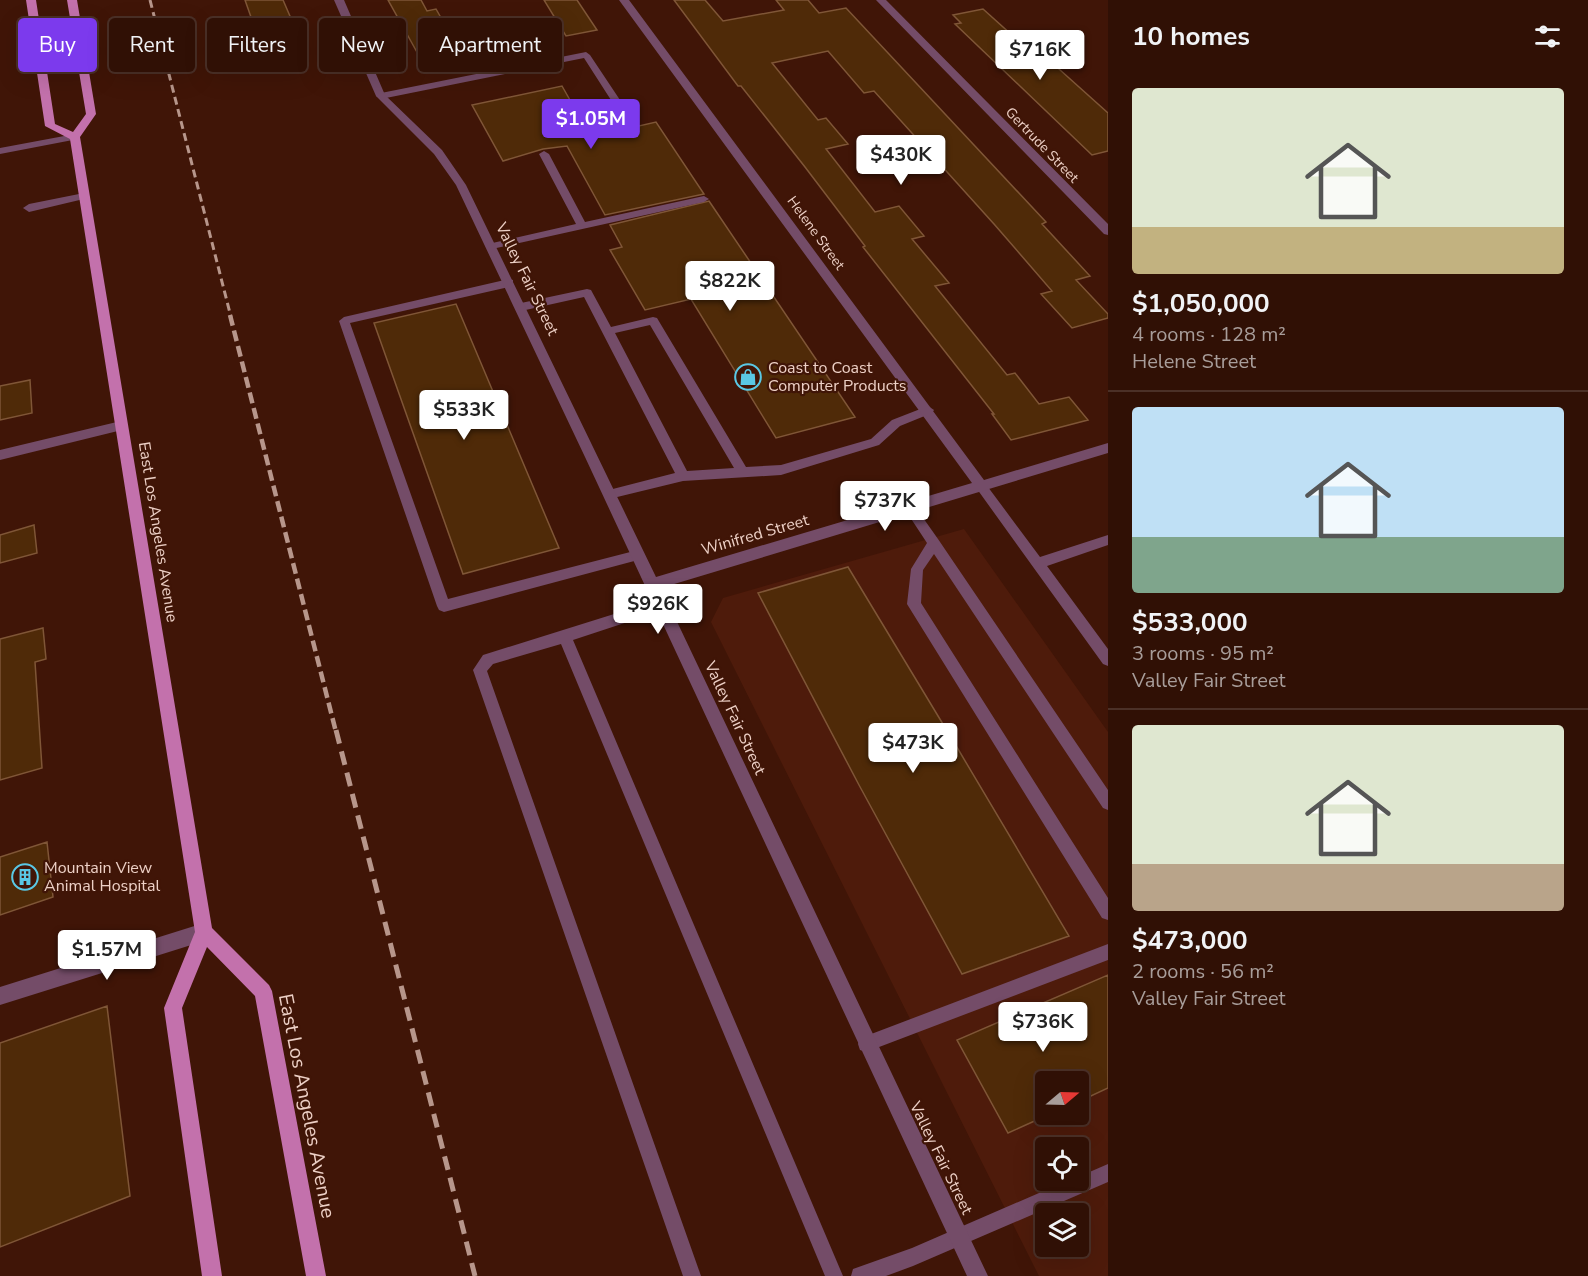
<!DOCTYPE html>
<meta charset="utf-8">
<style>
:root{--surface:#301005;--page:#3c1e13;--text:#f1f3f6;--muted:#a89d9a;--line:#4b3027;--accent:#7c3aed}
body{margin:0;font-family:"Nunito Sans",sans-serif;background:var(--page);color:var(--text);height:100vh;display:flex;flex-direction:column;font-size:22px;white-space:nowrap}
*{box-sizing:border-box;margin:0}
p{font-size:20px;color:var(--muted)}
.icon{flex:none;width:33px;height:33px;fill:none;stroke:currentColor;stroke-width:2;stroke-linecap:round;stroke-linejoin:round}
.map{position:relative;flex:1;overflow:hidden}
.panel{display:flex;flex-direction:column;background:var(--surface);width:480px}
.panel>*{flex:none}
.hud{position:absolute;left:18px;top:18px;width:570px;height:54px;display:flex;gap:12px}
.needle{width:39px;rotate:71deg}
.buttons{position:absolute;left:1035px;top:1071px;display:grid;gap:12px}
.buttons a{display:grid;place-items:center;width:54px;height:54px;border-radius:6px;background:var(--surface);box-shadow:0 6px 24px #0002,0 0 0 2px var(--line);font-size:30px}
.price{position:absolute;translate:-50% -51px;padding:0 14px;border-radius:6px;background:#fff;color:#222;font-size:20px;line-height:39px;filter:drop-shadow(0 2px 3px #0008)}
.price::after{content:'';position:absolute;left:50%;top:36px;width:18px;height:14px;margin-left:-9px;background:inherit;clip-path:polygon(0 0,100% 0,50% 100%)}
.price.active{background:var(--accent);color:#fff}
ul{padding:0;list-style:none}
li{display:grid;align-content:center;gap:12px;height:318px;padding:0 24px}
li+li{border-top:2px solid var(--line)}
li span{display:grid;place-items:center;height:186px;border-radius:6px;color:#555}
li>.icon{margin-inline-start:auto}
span .icon{width:108px;height:108px;fill:#fffc;stroke-width:1}
li b{font-size:26px}
h2{display:flex;justify-content:space-between;align-items:center;height:72px;padding:0 24px;font-size:26px}
.tag{padding:0 21px;border-radius:6px;background:var(--surface);box-shadow:0 6px 24px #0002,0 0 0 2px var(--line);font-size:21px;line-height:54px}
.tag.active{background:var(--accent);color:#fff}
main{display:flex;flex:1;min-height:0}
.map>svg:first-child{display:block}
.built{fill:#4e1b0b;fill-rule:evenodd}
.building{fill:#4f2a08;stroke:#7f5637;stroke-width:1.5}
.lines{fill:none;stroke-linecap:round;stroke-linejoin:round}
.service{fill:#744c68;fill-rule:evenodd}
.minor{fill:#744c68;fill-rule:evenodd}
.primary{fill:#c371ac;fill-rule:evenodd}
.rail-far2{stroke:#b7968b;stroke-width:3;stroke-dasharray:8 4.5;stroke-linecap:butt}
.rail-far1{stroke:#b7968b;stroke-width:4.5;stroke-dasharray:11 5;stroke-linecap:butt}
.rail{stroke:#b7968b;stroke-width:5;stroke-dasharray:14 8;stroke-linecap:butt}
.labels{text-anchor:middle;dominant-baseline:central;stroke-width:4.5;stroke-linejoin:round;paint-order:stroke}
.far-street-label{font-size:14px;fill:#edd0c6;stroke:#401507}
.street-label{font-size:16px;fill:#edd0c6;stroke:#401507}
.poi-label{font-size:16px;fill:#edd0c6;stroke:#401507;text-anchor:start}
.near-street-label{font-size:20px;fill:#edd0c6;stroke:#401507}
</style>
<main>
<div class="map">
<svg width="1108" height="1276" viewBox="0 0 1108 1276">
<rect width="100%" height="100%" fill="#401507"/>
<path class="built" d="M964,529L1108,732V1276H1039L711,622L723,598ZM1046,1082H1078V1114H1046ZM1046,1148H1078V1180H1046ZM1046,1214H1078V1246H1046Z"/>
<path class="building" d="M245,0H283L299,37L251,46L242,22L252,20Z
M388,0H421L427,11L436,9L457,46L418,54Z
M544,0H577L597,30L566,36Z
M674,0H705L723,21L784,10L776,0H808L819,13L846,8L1046,222L1042,224L1090,276L1076,280L1108,314V318L1072,328L1041,294L1052,291L994,224L874,91L864,93L828,51L772,63L818,120L826,118L848,144L826,149L875,212L899,206L924,236L912,239L949,283L935,286L1007,375L1015,373L1039,404L1069,397L1088,420L1011,440L992,414H994L863,247L865,246L805,167L741,86H738Z
M983,9L1023,45L1030,43L1108,113V151L1092,155L955,24L961,23L953,15Z
M562,86L591,137L656,122L704,194L605,215L567,146L543,149L503,161L472,105Z
M709,201L855,417L776,438L691,299L645,310L610,250L622,247L610,225Z
M456,304L559,548L463,574L374,323Z
M30,380L32,413L0,420V386Z
M34,525L37,553L0,563V535Z
M848,567L958,749L1069,936L962,974L859,785L758,593Z
M43,628L46,659L35,662L42,768L0,780V639Z
M47,842L53,897L0,915V857Z
M1108,975V1088L1078,1102V1082H1046V1114H1050L1008,1133L957,1040Z
M107,1006L130,1196L0,1247V1043Z"/>
<g class="lines">
<path class="service" d="M586,52L590,55L626,109L624,111H618L584,58L381,99L376,96L381,93Z
M75,134L78,135V139L0,154V148Z
M544,151L549,154L585,222L704,196L709,199L704,202L492,249L488,248V244L576,224L539,154Z
M509,279L513,280V286L350,323L448,599L638,550L644,555L638,560L444,612L439,610L437,606L339,321L344,317Z
M587,289L591,290L611,327L653,317L657,318L746,467L781,465L871,439L892,420L928,406L934,410L932,413L900,426L879,445L781,475L683,481L609,499L605,497L603,494L605,491L675,473L584,297L521,311L516,307L521,303ZM650,325L734,468L687,471L615,333Z
M981,481L985,483L1040,557L1108,535V545L1047,566L1108,649V666L1103,664L977,489L975,486Z
M910,503L914,505L938,539L1108,790V810L1103,808L934,554L923,570L921,603L1108,898V920L1102,918L907,604L911,569L927,543L904,508Z
M662,599L667,601L669,605L667,609L573,640L843,1276H825L561,644L493,664L487,671L701,1276H683L473,670L483,655Z
M1108,944V960L866,1052L860,1050L858,1044L860,1038L866,1036Z
M1108,1164V1182L913,1266L886,1276H851L853,1269L912,1248L1069,1180H1078V1177Z"/>
<path class="minor" d="M334,0H344L385,95L442,150L466,185L656,577L972,483L619,0H629L984,480L1108,443V453L661,588L988,1276H967L585,457L456,185L434,154L376,96Z
M876,0H886L1108,224V235L1104,234Z
M84,193L88,194V198L29,212L23,208L29,204Z
M121,421L126,423L128,426L126,429L0,460V450Z
M204,923L210,926L213,932L210,938L204,941L0,1005V987Z"/>
<path class="primary" d="M26,0H36L55,124L73,132L86,114L67,0H77L96,114L80,137L212,928L269,985L272,991L326,1276H306L255,996L207,947L182,1008L222,1276H202L164,1008L195,932L70,139L45,126Z"/>
<path class="rail-far2" d="M150,0L231,317"/>
<path class="rail-far1" d="M230,315L336,732"/>
<path class="rail" d="M336,730L475,1276"/>
</g>
<defs>
<g id="shop-ring" transform="scale(1.35)"><circle r="9.5" fill="#401507" stroke="#5ac8e5" stroke-width="1.5"/><path d="M-5-2.5h2.3a2.7 3.5 0 0 1 5.4 0H5L5.5 6h-11ZM-1.5-2.5h3a1.5 2.3 0 0 0-3 0Z" fill="#5ac8e5"/></g>
<g id="building-ring" transform="scale(1.35)"><circle r="9.5" fill="#401507" stroke="#5ac8e5" stroke-width="1.5"/><path d="M-4-6H4V6H1V3H-1V6H-4ZM-2.5-4.3h1.7v1.8h-1.7ZM.8-4.3h1.7v1.8H.8ZM-2.5-1h1.7V.8h-1.7ZM.8-1h1.7V.8H.8Z" fill="#5ac8e5"/></g>
</defs>
<g fill-rule="evenodd">
<use href="#shop-ring" x="748" y="377"/>
<use href="#building-ring" x="25" y="877"/>
</g>
<g class="labels">
<g class="far-street-label">
<text transform="translate(1042 145) rotate(46)">Gertrude Street</text>
<text transform="translate(816 233) rotate(54)">Helene Street</text>
</g>
<g class="street-label">
<text transform="translate(527 279) rotate(64)">Valley Fair Street</text>
<text transform="translate(158 532) rotate(81)">East Los Angeles Avenue</text>
<text transform="translate(755 535) rotate(-16)">Winifred Street</text>
<text transform="translate(735 718) rotate(65)">Valley Fair Street</text>
<text transform="translate(941 1158) rotate(64)">Valley Fair Street</text>
</g>
<g class="poi-label">
<text x="768" y="368">Coast to Coast<tspan x="768" dy="18">Computer Products</tspan></text>
<text x="44" y="868">Mountain View<tspan x="44" dy="18">Animal Hospital</tspan></text>
</g>
<g class="near-street-label">
<text transform="translate(307 1106) rotate(79)">East Los Angeles Avenue</text>
</g>
</g>
</svg>
<div class="buttons">
<a><svg class="needle" viewBox="-14 -14 28 28"><path d="M0-13l5 13h-10z" fill="#e53935"/><path d="M0 13l5-13h-10z" fill="#a89d9a"/></svg></a>
<a><svg class="icon" aria-label="locate" viewBox="0 0 24 24"><circle cx="12" cy="12" r="6"/><path d="M12 2v4M12 18v4M2 12h4M18 12h4"/></svg></a>
<a><svg class="icon" aria-label="layers" viewBox="0 0 24 24"><path d="M12 4l9 5-9 5-9-5zM3 14l9 5 9-5"/></svg></a>
</div>
<b class="price" style="left:1040px;top:81px">$716K</b>
<b class="price active" style="left:591px;top:150px">$1.05M</b>
<b class="price" style="left:901px;top:186px">$430K</b>
<b class="price" style="left:730px;top:312px">$822K</b>
<b class="price" style="left:464px;top:441px">$533K</b>
<b class="price" style="left:885px;top:532px">$737K</b>
<b class="price" style="left:658px;top:635px">$926K</b>
<b class="price" style="left:913px;top:774px">$473K</b>
<b class="price" style="left:107px;top:981px">$1.57M</b>
<b class="price" style="left:1043px;top:1053px">$736K</b>
<div class="hud">
<a class="tag active">Buy</a>
<a class="tag">Rent</a>
<a class="tag">Filters</a>
<a class="tag">New</a>
<a class="tag">Apartment</a>
</div>
</div>
<section class="panel">
<h2>10 homes<svg class="icon" aria-label="filters" viewBox="0 0 24 24"><path d="M4 7h16M4 17h16"/><circle cx="9" cy="7" r="2"/><circle cx="15" cy="17" r="2"/></svg></h2>
<ul>
<li><span style="background:linear-gradient(#dfe7d0 75%,#c2b280 0)"><svg class="icon" aria-label="home" viewBox="0 0 24 24"><path d="M3 11l9-7 9 7M6 9v11h12V9"/></svg></span><div><b>$1,050,000</b><p>4 rooms · 128 m²</p><p>Helene Street</p></div></li>
<li><span style="background:linear-gradient(#bfe0f5 70%,#7fa58c 0)"><svg class="icon" aria-label="home" viewBox="0 0 24 24"><path d="M3 11l9-7 9 7M6 9v11h12V9"/></svg></span><div><b>$533,000</b><p>3 rooms · 95 m²</p><p>Valley Fair Street</p></div></li>
<li><span style="background:linear-gradient(#dfe7d0 75%,#b9a48a 0)"><svg class="icon" aria-label="home" viewBox="0 0 24 24"><path d="M3 11l9-7 9 7M6 9v11h12V9"/></svg></span><div><b>$473,000</b><p>2 rooms · 56 m²</p><p>Valley Fair Street</p></div></li>
</ul>
</section>
</main>
